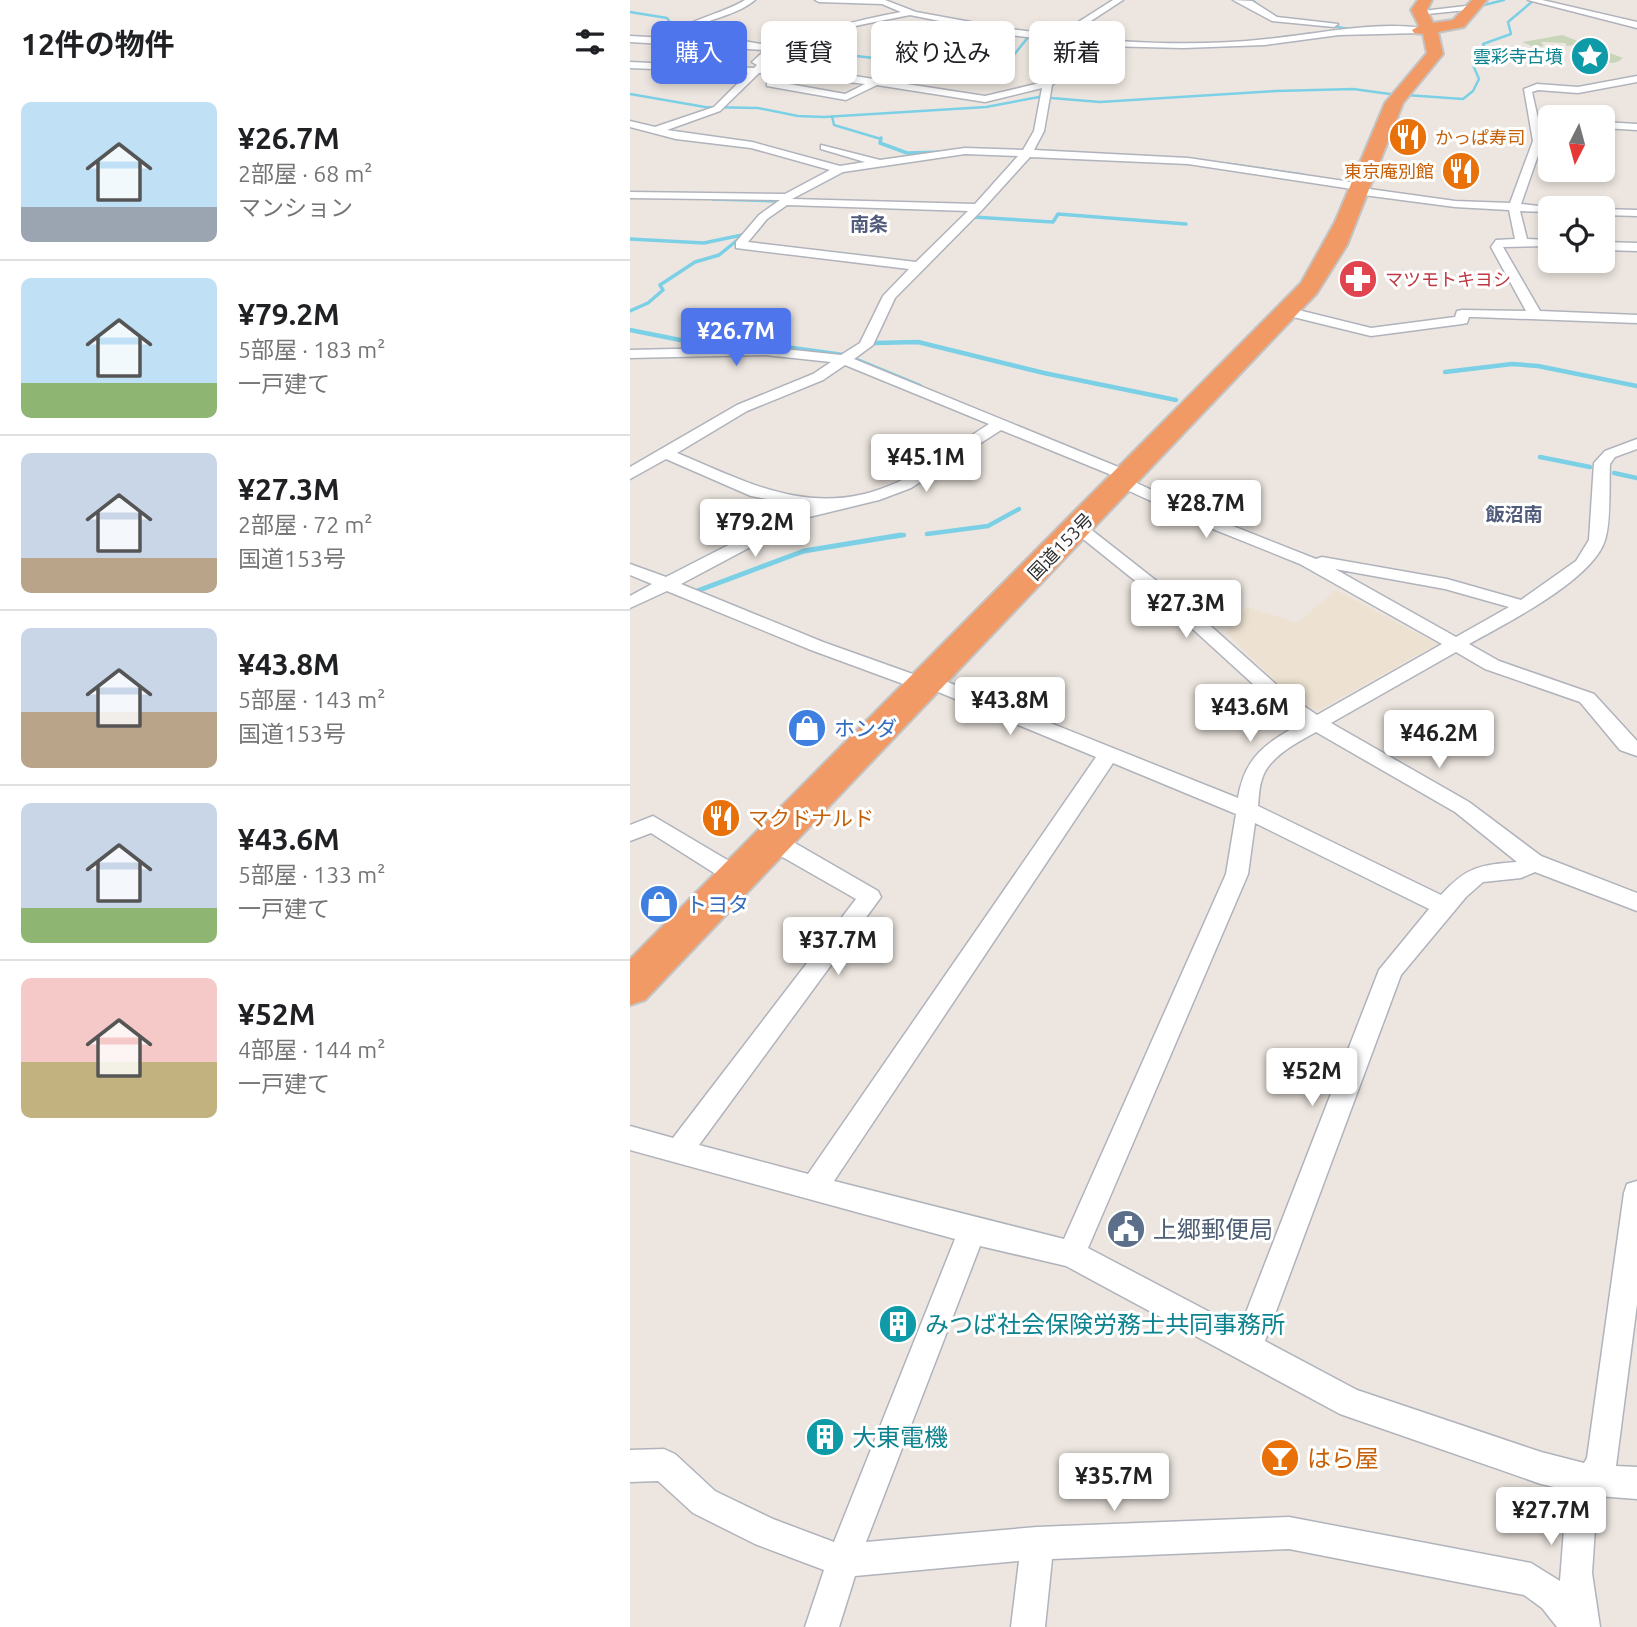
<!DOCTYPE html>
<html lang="ja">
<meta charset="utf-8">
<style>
:root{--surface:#fff;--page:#f6f6f6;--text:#202124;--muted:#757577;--line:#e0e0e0;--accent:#4e75ec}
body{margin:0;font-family:Ubuntu,"Noto Sans JP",sans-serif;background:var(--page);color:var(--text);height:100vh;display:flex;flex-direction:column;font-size:26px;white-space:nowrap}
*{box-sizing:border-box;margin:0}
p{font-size:23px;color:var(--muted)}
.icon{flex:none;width:38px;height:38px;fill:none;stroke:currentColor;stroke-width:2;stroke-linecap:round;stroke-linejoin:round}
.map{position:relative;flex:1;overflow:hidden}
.side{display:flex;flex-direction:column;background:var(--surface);width:630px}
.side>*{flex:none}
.top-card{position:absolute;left:21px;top:21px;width:665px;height:63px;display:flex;gap:14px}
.needle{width:46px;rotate:186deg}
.tools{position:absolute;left:908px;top:105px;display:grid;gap:14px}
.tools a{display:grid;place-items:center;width:77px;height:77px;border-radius:10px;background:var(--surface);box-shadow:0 4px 10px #0003;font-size:35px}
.price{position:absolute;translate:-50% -60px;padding:0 16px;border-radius:7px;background:#fff;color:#222;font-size:23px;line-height:46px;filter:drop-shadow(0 2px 4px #0008)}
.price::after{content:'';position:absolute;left:50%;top:42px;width:21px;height:16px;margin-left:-10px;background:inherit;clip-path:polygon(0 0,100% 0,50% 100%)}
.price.current{background:var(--accent);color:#fff}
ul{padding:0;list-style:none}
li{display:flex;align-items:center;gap:21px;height:175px;padding:0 21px}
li+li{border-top:2px solid var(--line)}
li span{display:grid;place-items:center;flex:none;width:196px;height:140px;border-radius:10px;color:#555}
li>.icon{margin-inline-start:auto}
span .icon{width:84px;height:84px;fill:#fffc;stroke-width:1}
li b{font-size:30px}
h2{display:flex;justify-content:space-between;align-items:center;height:84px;padding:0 21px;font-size:30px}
.tag{padding:0 24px;border-radius:10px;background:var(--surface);box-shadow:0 4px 10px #0003;font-size:24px;line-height:63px}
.tag.current{background:var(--accent);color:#fff}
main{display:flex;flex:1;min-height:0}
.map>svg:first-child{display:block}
.education{fill:#ede2d1}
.cemetery{fill:#c8d5b8}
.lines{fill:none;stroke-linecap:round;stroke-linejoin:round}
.stream-far3{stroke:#7cd0e6;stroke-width:2.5}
.stream-far2{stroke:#7cd0e6;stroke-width:3.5}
.stream-far1{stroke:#7cd0e6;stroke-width:4.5}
.stream{stroke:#7cd0e6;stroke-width:5}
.street-casing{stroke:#b0b3bb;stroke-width:3}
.highway-casing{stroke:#c4c4c4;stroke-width:4}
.street{fill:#fff;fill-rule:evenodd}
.highway{fill:#f29a66;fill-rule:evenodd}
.labels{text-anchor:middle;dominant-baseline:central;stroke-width:6;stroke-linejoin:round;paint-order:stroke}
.far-culture-label{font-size:18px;fill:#0d838f;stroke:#fff;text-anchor:end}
.far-food-label{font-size:18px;fill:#c56008;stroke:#fff;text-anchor:start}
.far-health-label{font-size:18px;fill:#be3a42;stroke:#fff;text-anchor:start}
.far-street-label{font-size:18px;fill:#2c2c2c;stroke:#fff}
.far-neighbourhood-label{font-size:19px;font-weight:bold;fill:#505a7a;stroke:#fff}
.shop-label{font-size:21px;fill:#366cbe;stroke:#fff;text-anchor:start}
.food-label{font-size:21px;fill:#c56008;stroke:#fff;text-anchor:start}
.near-service-label{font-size:24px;fill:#4e5e75;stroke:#fff;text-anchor:start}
.near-culture-label{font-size:24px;fill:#0d838f;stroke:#fff;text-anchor:start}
.near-food-label{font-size:24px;fill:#c56008;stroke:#fff;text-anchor:start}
</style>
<main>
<section class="side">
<h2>12件の物件<svg class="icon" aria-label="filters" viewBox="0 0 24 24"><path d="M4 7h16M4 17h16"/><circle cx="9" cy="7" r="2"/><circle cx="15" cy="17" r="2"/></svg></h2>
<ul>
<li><span style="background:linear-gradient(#bfe0f5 75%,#9aa5b1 0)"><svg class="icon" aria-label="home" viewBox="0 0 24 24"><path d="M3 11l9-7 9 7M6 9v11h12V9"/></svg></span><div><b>¥26.7M</b><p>2部屋 · 68 m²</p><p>マンション</p></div></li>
<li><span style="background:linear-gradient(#bfe0f5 75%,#8fb573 0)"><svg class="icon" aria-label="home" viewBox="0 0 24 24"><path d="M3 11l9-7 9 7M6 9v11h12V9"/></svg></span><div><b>¥79.2M</b><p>5部屋 · 183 m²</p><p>一戸建て</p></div></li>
<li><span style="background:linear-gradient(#c9d6e8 75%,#b9a48a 0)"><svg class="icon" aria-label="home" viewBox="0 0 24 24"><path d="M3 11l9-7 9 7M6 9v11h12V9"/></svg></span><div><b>¥27.3M</b><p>2部屋 · 72 m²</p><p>国道153号</p></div></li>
<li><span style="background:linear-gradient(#c9d6e8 60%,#b9a48a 0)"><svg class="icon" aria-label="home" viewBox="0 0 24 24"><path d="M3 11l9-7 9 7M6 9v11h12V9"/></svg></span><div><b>¥43.8M</b><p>5部屋 · 143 m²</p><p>国道153号</p></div></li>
<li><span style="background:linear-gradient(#c9d6e8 75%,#8fb573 0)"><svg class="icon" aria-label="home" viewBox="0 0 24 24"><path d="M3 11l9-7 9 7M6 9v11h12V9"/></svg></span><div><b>¥43.6M</b><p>5部屋 · 133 m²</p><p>一戸建て</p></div></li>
<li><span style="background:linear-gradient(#f6c9c9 60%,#c2b280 0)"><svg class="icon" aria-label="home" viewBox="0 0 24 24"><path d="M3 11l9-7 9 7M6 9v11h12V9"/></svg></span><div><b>¥52M</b><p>4部屋 · 144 m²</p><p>一戸建て</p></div></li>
</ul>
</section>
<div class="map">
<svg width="1007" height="1627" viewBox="0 0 1007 1627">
<rect width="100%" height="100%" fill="#ede6e0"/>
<path class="education" d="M706,590L807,644L687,711L655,691L596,632L617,607L667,623Z"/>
<path class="cemetery" d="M932,35L993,58C987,63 983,64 975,62L978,56L960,50L955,44L937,46L935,43L911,42L914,46L904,47L892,42Z"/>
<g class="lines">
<path class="stream-far3" d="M617,0L625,2
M252,1L281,11
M850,6L874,0
M0,12L37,18L45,29
M699,25L722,30
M374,62L383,56L399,36
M136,63L164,68L218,55L319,67L328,65L363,69L368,66
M0,94L75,107L128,108L168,116L194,117L356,107L409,97L470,102L646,91L723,89L760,94
M776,95L833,99L843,91L849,79L843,65L857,52L853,44L881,34L878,22L904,0
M202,116L204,125L251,139"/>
<path class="stream-far2" d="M251,138L250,143L277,153L314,152
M597,164L673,175
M83,199L148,201
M343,217L423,222L428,214L556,224
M126,232L134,222
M0,239L74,243L112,235
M0,311L18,303L33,290L30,285L65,262L89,255L110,238"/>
<path class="stream-far1" d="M0,330L90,348L148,346L213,355
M237,348L244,343L288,342L414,373L546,400
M227,360L290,386
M815,372L882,364L908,366L1007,386
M910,457L960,467
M984,473L1007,478
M297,534L358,526L389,509
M260,537L274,535"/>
<path class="stream" d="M67,591L174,551L271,535"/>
<g class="street-casing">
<path id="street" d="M115,0H125C102,19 68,19 47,38L113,41L142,46L143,51C184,31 227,20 271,12L252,4L189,2L185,0H255L286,12L379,29L428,35L483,0H493L438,36C503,44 572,46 637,39C688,34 742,21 793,28L790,33L709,35L635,45L553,48L474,46L422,85L414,131L404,150L558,158L728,183L734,186L732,188L825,201L880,203L903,141L894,89L907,84L948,87L1007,76V82L948,93L908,90L902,92L913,141L891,204L925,208H920V212L890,211L897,239L920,240V246L873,247L910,311L1007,315V323L845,317H839L837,323L832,324L741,336L651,314L649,311L656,307L741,328L825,317L827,311L832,310L896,311L861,247L866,240L885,239L879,210L825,207L726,194L720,191L722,189L558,164L400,157L352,210L265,298L243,345L224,359L503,473L505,476L500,480L590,521L686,559L692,557L817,579L891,600L946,561L959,540L964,463L975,451L1007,439V449L985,457L980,464C979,484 981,522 975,540C963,580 875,624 839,644L869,661L964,694L1007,741V756L990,750L950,702L855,669L826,652L701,723L839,802L911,856L1007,893V911L905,872L891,878L853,882L836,897L771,975L635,1341L727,1390L911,1452L954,1463L957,1458L994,1193L997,1184L1007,1181V1304L986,1466L1007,1467V1499L968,1496L967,1499L962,1573L970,1627H927L912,1608L894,1595L659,1549L422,1559L415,1627H381L389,1561L225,1576L209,1627H175L194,1570L125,1544L63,1513L28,1481L0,1482V1450L34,1449L45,1454L85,1491L143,1519L204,1542L325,1239L0,1150V1126L43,1138L226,899L135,847L132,841L135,835L143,833L151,835L248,891L251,897L69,1145L178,1174L466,757L301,689H287L181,650L37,591L0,608V596L22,584L0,575V564L36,577L163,512L179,507L121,496L36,459L0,479V467L107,405L183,374L201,362L135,355L0,358V350L135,347L211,355L230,343L253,296L279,269L106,248V242L129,215L150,200L0,198V192L155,194L200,170L121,148L46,139L0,127V121L25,127L84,107L118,73L0,68V62L124,68L127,65L122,62L135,50L0,42V36L37,38C58,19 90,15 115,0ZM280,15L379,35L464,45L414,82L355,96L185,70L134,68C170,32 232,25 280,15ZM129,73L147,74L137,82V86L216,100L247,85L355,102L412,88L404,131L393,150L335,148L250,160L191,145V149L235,162L210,166L122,142L37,130L90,111ZM157,75L235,84L215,94L148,82ZM335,154L388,156L345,204L162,199L213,172ZM157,205L338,211L286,262L118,242L137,219ZM215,365L359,424C329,443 299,468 268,482C186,520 123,485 47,453L117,411L193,380ZM371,430L489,478L484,482L486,485L578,527L670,564L812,644L687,715L658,695L556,604L454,524H442L440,527L442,530L544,612L644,703L672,723C636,743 615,756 608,798L305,677H291L193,642L51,584L175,518L249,500L281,488ZM705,569L815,589L879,607L826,637ZM686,732L825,812L887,862C851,865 837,866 811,895L628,806C629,797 629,787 632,779C638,757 668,742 686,732ZM483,763L606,814L596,874L434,1239L204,1181ZM625,823L799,909L749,970L610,1328L458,1248L618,874ZM350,1246L436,1266L710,1414L911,1484L937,1490L930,1581L901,1563L659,1517L407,1527L236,1542Z
M603,0L622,1L647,17L708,24L704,27L642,21Z
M898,0H912L1007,22V28Z
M844,5L847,9L797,14L793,11Z
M973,122L1007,124V130L973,128Z
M973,209L1007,210V216L973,215Z
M973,242L1007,243V251L973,250Z
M23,816L116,871L119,877L116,883L108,885L100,883L21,833L0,841V825Z"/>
</g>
<g class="highway-casing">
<path id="highway" d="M788,0H802L797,10L803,23L823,20L842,0H857L834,27L808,32L813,54L773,103L717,245L687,293L15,1000L0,1005V959L671,283L705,222L755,103L797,53L793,34L784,33L782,30L789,26L781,10Z"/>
</g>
<use href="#street" class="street"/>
<use href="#highway" class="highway"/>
</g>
<defs>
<g id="sight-disc" transform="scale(2.0125)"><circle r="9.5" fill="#0f9aa8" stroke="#fff"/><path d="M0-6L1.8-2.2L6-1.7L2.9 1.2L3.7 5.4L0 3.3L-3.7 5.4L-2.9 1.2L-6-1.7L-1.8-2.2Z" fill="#fff"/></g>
<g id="restaurant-disc" transform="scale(2.0125)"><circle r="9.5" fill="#e8710a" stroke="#fff"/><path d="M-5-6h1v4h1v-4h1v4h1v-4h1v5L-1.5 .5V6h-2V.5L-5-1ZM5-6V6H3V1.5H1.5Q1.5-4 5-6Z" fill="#fff"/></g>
<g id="pharmacy-disc" transform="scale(2.0125)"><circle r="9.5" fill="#e0444e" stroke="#fff"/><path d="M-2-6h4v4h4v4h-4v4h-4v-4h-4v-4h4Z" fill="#fff"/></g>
<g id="shop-disc" transform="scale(2.0125)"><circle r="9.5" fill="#3f7fe0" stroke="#fff"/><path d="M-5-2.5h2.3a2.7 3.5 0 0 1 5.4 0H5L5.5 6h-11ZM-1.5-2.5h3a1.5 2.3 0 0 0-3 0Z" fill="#fff"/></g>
<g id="civic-disc" transform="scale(2.0125)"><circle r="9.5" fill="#5c6f8a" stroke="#fff"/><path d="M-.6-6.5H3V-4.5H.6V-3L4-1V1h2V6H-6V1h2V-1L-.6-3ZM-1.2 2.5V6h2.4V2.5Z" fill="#fff"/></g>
<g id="building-disc" transform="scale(2.0125)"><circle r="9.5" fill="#0f9aa8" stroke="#fff"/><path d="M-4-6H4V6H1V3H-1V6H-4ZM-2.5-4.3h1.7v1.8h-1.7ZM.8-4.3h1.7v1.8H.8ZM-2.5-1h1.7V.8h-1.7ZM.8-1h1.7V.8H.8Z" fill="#fff"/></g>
<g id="bar-disc" transform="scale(2.0125)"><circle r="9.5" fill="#e8710a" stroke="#fff"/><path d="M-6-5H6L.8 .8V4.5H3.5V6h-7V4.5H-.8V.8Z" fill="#fff"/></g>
</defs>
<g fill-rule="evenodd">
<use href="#sight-disc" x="960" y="56"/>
<use href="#restaurant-disc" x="778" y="137"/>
<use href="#restaurant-disc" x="831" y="171"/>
<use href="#pharmacy-disc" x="728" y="279"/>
<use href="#shop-disc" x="177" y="728"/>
<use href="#restaurant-disc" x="91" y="818"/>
<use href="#shop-disc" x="29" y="904"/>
<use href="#civic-disc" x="496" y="1229"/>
<use href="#building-disc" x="268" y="1324"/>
<use href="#building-disc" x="195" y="1437"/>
<use href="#bar-disc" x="650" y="1458"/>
</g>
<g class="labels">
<g class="far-culture-label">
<text x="933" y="56">雲彩寺古墳</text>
</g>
<g class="far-food-label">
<text x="805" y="137">かっぱ寿司</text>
<text x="804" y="171" text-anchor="end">東京庵別館</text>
</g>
<g class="far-health-label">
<text x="755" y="279">マツモトキヨシ</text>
</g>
<g class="far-street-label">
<text transform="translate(430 546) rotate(-46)">国道153号</text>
</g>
<g class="far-neighbourhood-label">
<text x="239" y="224">南条</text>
<text x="884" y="514">飯沼南</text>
</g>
<g class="shop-label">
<text x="204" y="728">ホンダ</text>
<text x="56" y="904">トヨタ</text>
</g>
<g class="food-label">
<text x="118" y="818">マクドナルド</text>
</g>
<g class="near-service-label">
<text x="523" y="1229">上郷郵便局</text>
</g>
<g class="near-culture-label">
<text x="295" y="1324">みつば社会保険労務士共同事務所</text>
<text x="222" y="1437">大東電機</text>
</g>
<g class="near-food-label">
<text x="677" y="1458">はら屋</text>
</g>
</g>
</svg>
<div class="tools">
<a><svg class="needle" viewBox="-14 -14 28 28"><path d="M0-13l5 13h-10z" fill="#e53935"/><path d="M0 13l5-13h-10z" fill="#757577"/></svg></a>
<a><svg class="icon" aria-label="locate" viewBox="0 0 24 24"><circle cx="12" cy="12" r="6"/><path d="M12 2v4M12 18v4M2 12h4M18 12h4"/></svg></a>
</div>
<b class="price current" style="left:106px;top:368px">¥26.7M</b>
<b class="price" style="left:296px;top:494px">¥45.1M</b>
<b class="price" style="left:576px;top:540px">¥28.7M</b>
<b class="price" style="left:125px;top:559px">¥79.2M</b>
<b class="price" style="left:556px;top:640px">¥27.3M</b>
<b class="price" style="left:380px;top:737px">¥43.8M</b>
<b class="price" style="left:620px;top:744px">¥43.6M</b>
<b class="price" style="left:809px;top:770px">¥46.2M</b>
<b class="price" style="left:208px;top:977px">¥37.7M</b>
<b class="price" style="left:682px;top:1108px">¥52M</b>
<b class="price" style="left:484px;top:1513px">¥35.7M</b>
<b class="price" style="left:921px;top:1547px">¥27.7M</b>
<div class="top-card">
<a class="tag current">購入</a>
<a class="tag">賃貸</a>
<a class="tag">絞り込み</a>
<a class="tag">新着</a>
</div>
</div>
</main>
